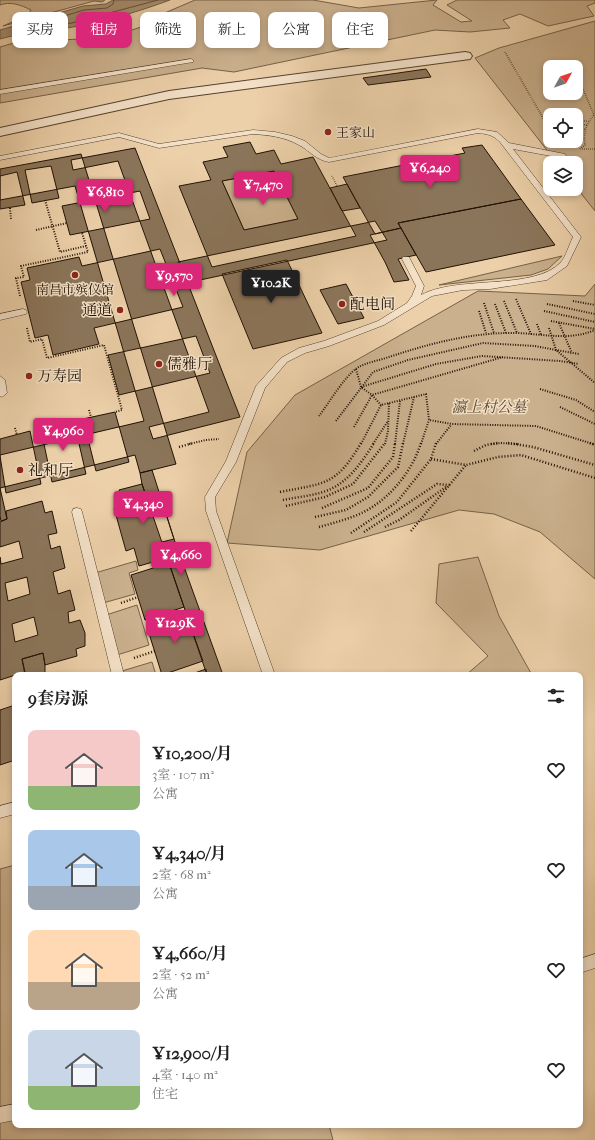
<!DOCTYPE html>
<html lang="zh">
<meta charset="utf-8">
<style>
:root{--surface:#fff;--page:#f2f2f2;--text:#222;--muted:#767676;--accent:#db2777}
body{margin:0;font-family:"IM FELL French Canon","Noto Serif SC",serif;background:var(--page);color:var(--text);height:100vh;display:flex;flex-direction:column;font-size:15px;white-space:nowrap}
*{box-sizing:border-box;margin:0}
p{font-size:13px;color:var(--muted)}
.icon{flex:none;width:22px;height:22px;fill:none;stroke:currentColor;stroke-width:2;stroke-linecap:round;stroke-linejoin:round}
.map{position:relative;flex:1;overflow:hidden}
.drawer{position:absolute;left:12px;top:672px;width:571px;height:456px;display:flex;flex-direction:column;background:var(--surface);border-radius:8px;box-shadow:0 2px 6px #0003}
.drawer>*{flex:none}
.guide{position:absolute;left:12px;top:12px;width:571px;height:36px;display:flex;gap:8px}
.needle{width:26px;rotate:50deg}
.controls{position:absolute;left:543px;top:60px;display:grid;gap:8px}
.controls a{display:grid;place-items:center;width:40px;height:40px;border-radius:8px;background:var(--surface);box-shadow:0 2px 6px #0003;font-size:20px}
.price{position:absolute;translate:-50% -34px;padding:0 9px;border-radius:4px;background:var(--accent);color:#fff;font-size:13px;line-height:26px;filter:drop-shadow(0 1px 2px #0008)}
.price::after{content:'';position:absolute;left:50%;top:24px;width:12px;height:9px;margin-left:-6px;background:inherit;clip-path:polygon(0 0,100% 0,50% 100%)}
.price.active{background:#222;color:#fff}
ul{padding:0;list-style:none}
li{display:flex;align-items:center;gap:12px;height:100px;padding:0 16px}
li span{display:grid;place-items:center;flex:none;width:112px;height:80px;border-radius:8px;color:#555}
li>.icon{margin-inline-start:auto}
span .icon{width:48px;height:48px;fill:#fffc;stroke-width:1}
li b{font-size:17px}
h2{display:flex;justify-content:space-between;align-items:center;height:48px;padding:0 16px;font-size:17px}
.chip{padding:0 14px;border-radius:8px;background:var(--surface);box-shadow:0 2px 6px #0003;font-size:14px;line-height:36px}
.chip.active{background:var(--accent);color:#fff}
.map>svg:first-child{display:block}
.green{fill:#cab08d;stroke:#766148;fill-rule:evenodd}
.water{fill:#a78f71;stroke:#725d45}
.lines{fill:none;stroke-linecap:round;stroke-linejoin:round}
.shore{stroke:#64503a;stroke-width:1}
.building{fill:#8b755a;stroke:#221204;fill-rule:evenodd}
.service-casing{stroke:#54422d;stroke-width:1}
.minor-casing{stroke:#54422d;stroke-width:2}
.path-far2{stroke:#221204;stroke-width:1.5;stroke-dasharray:0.5 1.5;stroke-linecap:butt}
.path-far1{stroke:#221204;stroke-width:2;stroke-dasharray:1 1.5;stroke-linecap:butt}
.path{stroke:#221204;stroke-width:2.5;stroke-dasharray:1 2;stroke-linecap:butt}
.service{fill:#f3e0c7;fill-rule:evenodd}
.minor{fill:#f3e0c7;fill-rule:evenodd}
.poi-dot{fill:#8f2418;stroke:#f3e0c7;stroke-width:1.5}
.labels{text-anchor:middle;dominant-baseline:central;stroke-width:3;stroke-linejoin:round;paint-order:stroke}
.far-poi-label{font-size:13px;fill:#221204;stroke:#f3e0c7;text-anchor:start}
.poi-label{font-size:15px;fill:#221204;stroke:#f3e0c7;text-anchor:start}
.park-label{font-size:15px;font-style:italic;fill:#5d4934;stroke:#f3e0c7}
</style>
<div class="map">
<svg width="595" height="1140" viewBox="0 0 595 1140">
<rect width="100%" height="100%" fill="#ecd0a9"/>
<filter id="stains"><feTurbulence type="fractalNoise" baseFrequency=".005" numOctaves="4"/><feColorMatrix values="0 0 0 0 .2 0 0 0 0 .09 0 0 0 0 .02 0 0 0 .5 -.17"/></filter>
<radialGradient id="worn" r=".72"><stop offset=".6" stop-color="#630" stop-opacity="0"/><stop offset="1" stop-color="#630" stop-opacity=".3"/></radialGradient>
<path class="green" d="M0,0H105L102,2L94,1L3,26L28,15L31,10C21,5 10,1 0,5Z
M195,0H313L359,8L437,0L433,5L461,22L472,21L447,5L457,0H595V3L587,6L594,16L548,26L520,14L503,20L510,28L470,32L435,30L234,72L202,68L0,103V47L14,43L111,37L144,26L167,12Z
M595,21V211L576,187V163H557L475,58L499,48ZM550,67H576V93H550ZM550,115H576V141H550Z
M274,171L298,219L244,230L222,181Z
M562,256L548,269L531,275L439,285Z
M595,284V579L540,532L494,514L459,510L320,550L227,543L247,452L295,395L478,291L585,296Z
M478,557L499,616L532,675H466L488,656L436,603L439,564Z
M136,561L138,570L129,573L135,594L103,603L95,573Z
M137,605L149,645L117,655L106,615Z
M152,662L156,675H123L122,671Z
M15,865V1125H329L333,1140H0V869Z"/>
<path class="water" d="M113,0H170C140,11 105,22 73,27C48,31 24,32 0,39V30L83,6L106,4Z"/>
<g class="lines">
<path class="shore" d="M114,0L113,4L107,8L84,10L41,23L40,25L42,27L72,23L158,0"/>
</g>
<path class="building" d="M426,69L431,77L368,85L363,78Z
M250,142L256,154L274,150L281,164L313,157L356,236L212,267L179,186L211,180L203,162L228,157L223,147ZM274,171L298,219L244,230L222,181Z
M482,145L521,199L398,223L401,228L375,234L343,177L465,153L462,148Z
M135,148L240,417L153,439L149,427L209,412L118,161L73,170L71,160Z
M81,154L176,464L140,473L135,455L0,488V455L144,421L75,186L0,200V169Z
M51,166L59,198L32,203L25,170Z
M17,172L25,205L0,209V176Z
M347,184L360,208L342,211L330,188Z
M140,191L150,219L70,235L62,206Z
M521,199L555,245L426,272L398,223Z
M375,221L387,240L186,283L178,262Z
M401,228L416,255L398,259L409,280L394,282L385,262L370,235Z
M160,249L183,307L94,328L99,344L53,355L48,335L35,338L21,282L30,280L27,268L79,257L82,266Z
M287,260L322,333L253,349L222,274Z
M346,284L364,318L338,324L320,290Z
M196,336L210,373L119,395L108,355Z
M115,412L129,462L96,471L83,419Z
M74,422L86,474L52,482L41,430Z
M30,431L41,484L6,493L0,456V439Z
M152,470L174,539L223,675H207L184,607L142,484L140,473Z
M142,484L147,499L160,495L174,539L162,542L167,558L139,566L134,548L126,551L114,508L123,506L119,490Z
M0,488L7,519L1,521L0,516Z
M42,501L45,513L52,511L57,533L48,535L51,549L60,546L65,568L53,572L58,594L70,590L75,610L68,612L69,623L80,620L85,633V646L76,649L77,656L45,665L43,653L22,659L25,672L0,680V557L1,564L23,558L19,541L0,547V522L7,519L6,511ZM27,577L30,594L8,601L5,583ZM34,617L38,635L15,642L12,624Z
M169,563L184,607L145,620L131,575Z
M186,614L203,661L162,675L147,627Z
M43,653L45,665V675H25L22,659Z
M206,669L207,675H189Z
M15,705V760L0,765V710Z"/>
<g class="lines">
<g class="service-casing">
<path id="service" d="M191,59L193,60V62L0,94V90Z
M478,129L497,132L509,143L565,154L566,156L562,158L513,149L581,237L567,266L547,280L490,289L463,290L432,296L384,325L329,346L305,353L287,362L265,388L236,462L215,497L216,511L275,675H263L206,511L205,497L226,461L256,386L281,358L299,348L324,341L378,321L407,303L412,296L416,286L402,259L403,257H409L424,286L421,295C457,275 535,291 561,262C566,256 569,245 573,237L500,142C493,135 488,134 478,133L329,162C316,160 310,151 299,145C285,137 269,135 253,134L159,148L119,137L0,160V156L119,133L159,144L253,130L275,132L292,136L305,141L321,154L329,158Z
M23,309L26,310L27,312L26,314L0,320V314Z
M0,376L5,380L7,393L2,397L0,396Z
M77,508L81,509L82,512L124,675H112L72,512L73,509Z
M15,802V814L0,818V806Z
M595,954V968L580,973V959Z
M15,1104V1120L0,1123V1107Z"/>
</g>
<g class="minor-casing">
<path id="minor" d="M465,52L470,53L472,56L470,59L169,99L0,136V128L169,91Z"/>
</g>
<path class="path-far2" d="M505,52L550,130
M543,116L550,118
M576,121H588
M576,124L587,125
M576,129H586
M576,134H584
M576,140L584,139
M580,149L585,145C583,133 586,124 594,115L583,89
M582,149H595
M332,176L337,186"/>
<path class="path-far1" d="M45,200L60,252L86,246
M10,208L11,219
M36,230L67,223
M20,296L16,278L24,277L21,266L88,252L82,233
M516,299L531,334
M504,301L517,333
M573,301L595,305
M484,303L494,333
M495,304L506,333
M547,304L595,314
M479,311L486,333
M544,311L595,322
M551,321L595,329
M559,323L572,353
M537,324L541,335
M27,328L30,342L42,339L47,358L104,345L122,410L115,412
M549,328L556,350L579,354
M356,369L361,387L372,395L381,405
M361,387L436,364L482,356L560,361L579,364
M540,389L576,400L595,412
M560,407L595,424
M89,410L91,417
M319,416C329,403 344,377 357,368C365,363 376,361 386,358C428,344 471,332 517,333C544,334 569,341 595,330
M54,418L56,426
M336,421L373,372L408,360L483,343L535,346L556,350L595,383
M354,427L372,395L503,357
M15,428L17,435
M189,444L206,440L219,439
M361,444L381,405L426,394L429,420L452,424L536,426L593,444
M373,444L388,421
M385,444L388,431L389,403
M395,444L400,401
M403,444L414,397
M421,444L429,420
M436,444L451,425
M491,444L501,443L519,444"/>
<path class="path" d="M508,443L533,447L595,465
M590,443L595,445
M179,447L193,443
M474,451L486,445L498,443
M431,459L466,465L498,457L521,455L595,478
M280,492C325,483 336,486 361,443
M283,500C297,497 312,496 326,491C348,483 362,462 374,443
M286,506L325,497L353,484L385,443
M322,508L368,488L393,457L395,443
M315,517L346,510L368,497L398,467L403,443
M319,527C330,524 341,521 352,517C384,506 411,475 421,443
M385,527L399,520L446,487
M411,531L466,465
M364,532L437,484L450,485
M351,533L397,502L431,459L436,443
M121,603L138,597
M134,658L155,651"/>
<use href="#service" class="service"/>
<use href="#minor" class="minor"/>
</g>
<g class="poi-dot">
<circle cx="328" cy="132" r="4"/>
<circle cx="75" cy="275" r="4"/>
<circle cx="342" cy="304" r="4"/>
<circle cx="120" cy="310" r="4"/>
<circle cx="159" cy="364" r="4"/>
<circle cx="29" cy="376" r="4"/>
<circle cx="20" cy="470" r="4"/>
</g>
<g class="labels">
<g class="far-poi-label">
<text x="336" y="132">王家山</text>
<text x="75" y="289" text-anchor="middle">南昌市殡仪馆</text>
</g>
<g class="poi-label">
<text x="350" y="304">配电间</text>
<text x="112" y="310" text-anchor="end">通道</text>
<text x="167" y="364">儒雅厅</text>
<text x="37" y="376">万寿园</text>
<text x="28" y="470">礼和厅</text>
</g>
<g class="park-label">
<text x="489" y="407">瀛上村公墓</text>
</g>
</g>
<rect width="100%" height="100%" filter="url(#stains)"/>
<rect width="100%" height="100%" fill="url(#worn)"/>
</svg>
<div class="controls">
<a><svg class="needle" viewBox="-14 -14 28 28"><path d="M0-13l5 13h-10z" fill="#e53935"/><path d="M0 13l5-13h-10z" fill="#767676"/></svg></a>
<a><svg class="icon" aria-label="locate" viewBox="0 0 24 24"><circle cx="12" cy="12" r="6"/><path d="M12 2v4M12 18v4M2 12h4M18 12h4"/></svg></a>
<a><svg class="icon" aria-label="layers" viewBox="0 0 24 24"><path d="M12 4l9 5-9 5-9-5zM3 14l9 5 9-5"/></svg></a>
</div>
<b class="price" style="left:430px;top:189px">¥6,240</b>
<b class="price" style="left:263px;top:206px">¥7,470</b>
<b class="price" style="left:105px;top:213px">¥6,810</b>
<b class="price" style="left:174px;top:297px">¥9,570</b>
<b class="price active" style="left:271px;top:304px">¥10.2K</b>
<b class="price" style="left:63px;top:452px">¥4,960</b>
<b class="price" style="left:143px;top:525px">¥4,340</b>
<b class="price" style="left:181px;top:576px">¥4,660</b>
<b class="price" style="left:175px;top:644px">¥12.9K</b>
<div class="guide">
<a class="chip">买房</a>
<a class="chip active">租房</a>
<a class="chip">筛选</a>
<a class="chip">新上</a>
<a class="chip">公寓</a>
<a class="chip">住宅</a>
</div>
<section class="drawer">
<h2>9套房源<svg class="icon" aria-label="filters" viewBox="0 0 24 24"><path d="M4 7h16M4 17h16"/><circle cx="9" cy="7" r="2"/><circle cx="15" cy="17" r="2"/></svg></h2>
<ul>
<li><span style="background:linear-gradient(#f6c9c9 70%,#8fb573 0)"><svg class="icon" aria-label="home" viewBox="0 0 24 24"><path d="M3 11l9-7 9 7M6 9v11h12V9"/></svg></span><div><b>¥10,200/月</b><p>3室 · 107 m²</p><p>公寓</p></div><svg class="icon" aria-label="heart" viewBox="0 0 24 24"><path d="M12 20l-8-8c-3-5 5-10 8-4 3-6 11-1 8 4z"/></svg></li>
<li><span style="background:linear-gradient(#a9c7e8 70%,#9aa5b1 0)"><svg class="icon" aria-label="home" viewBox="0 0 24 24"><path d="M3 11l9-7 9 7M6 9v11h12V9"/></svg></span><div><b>¥4,340/月</b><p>2室 · 68 m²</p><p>公寓</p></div><svg class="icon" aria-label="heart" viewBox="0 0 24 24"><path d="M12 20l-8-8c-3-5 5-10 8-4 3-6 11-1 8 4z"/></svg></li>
<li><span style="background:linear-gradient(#ffd9b3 65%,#b9a48a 0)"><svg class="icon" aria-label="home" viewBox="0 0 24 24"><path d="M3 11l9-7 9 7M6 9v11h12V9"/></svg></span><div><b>¥4,660/月</b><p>2室 · 52 m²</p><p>公寓</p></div><svg class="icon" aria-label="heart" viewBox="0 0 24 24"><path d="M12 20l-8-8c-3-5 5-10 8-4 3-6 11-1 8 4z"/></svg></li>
<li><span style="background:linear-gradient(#c9d6e8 70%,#8fb573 0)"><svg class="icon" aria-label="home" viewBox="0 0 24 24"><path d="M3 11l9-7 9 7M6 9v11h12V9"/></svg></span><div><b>¥12,900/月</b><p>4室 · 140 m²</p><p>住宅</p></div><svg class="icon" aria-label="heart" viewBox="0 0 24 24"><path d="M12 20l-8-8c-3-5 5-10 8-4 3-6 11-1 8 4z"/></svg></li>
</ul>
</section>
</div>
